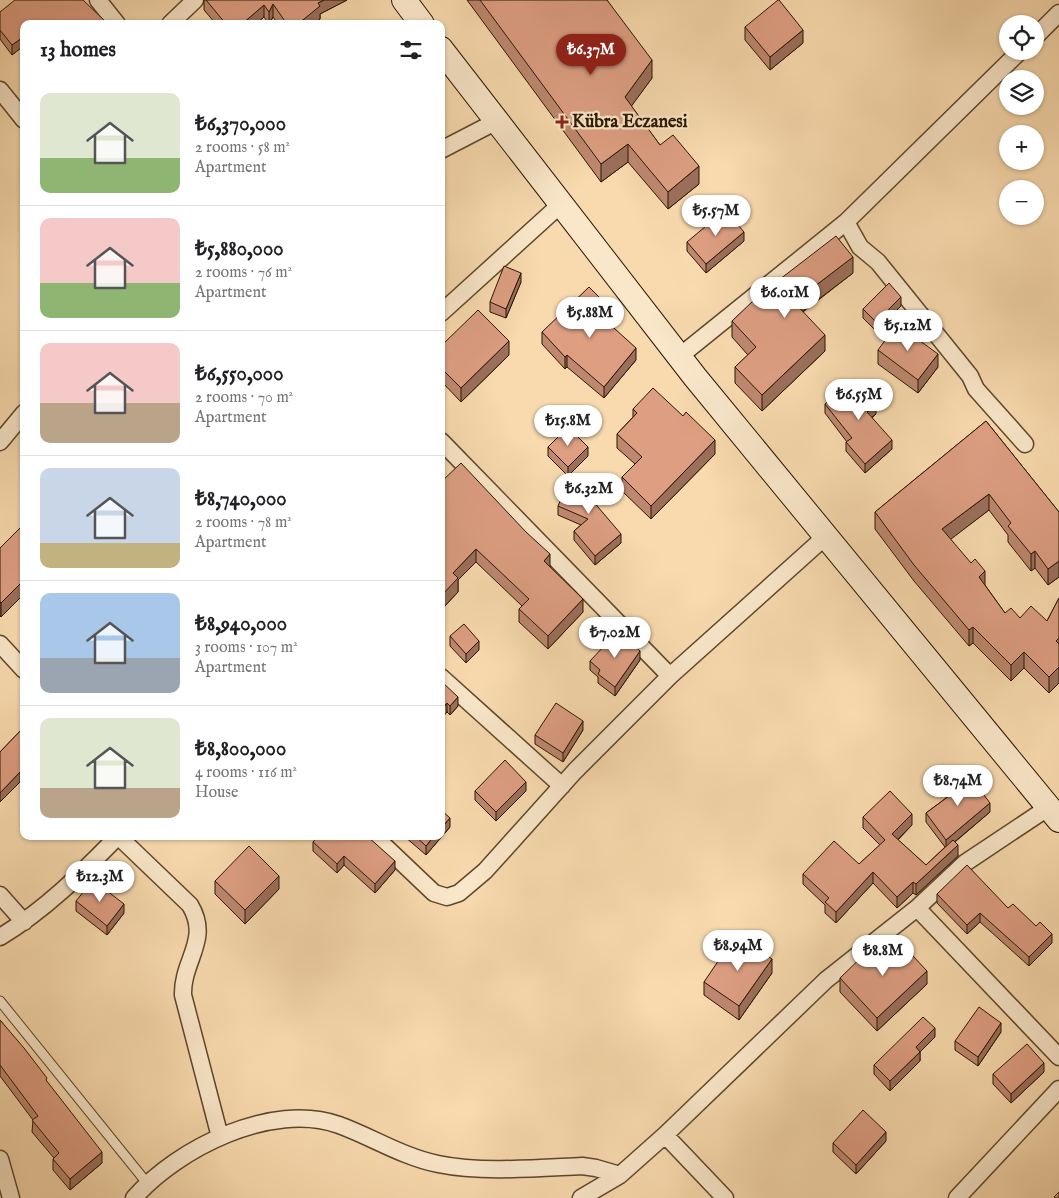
<!DOCTYPE html>
<meta charset="utf-8">
<style>
:root{--surface:#fff;--page:#f6f6f6;--text:#202124;--muted:#757577;--line:#e0e0e0;--accent:#8f2418}
body{margin:0;font-family:"IM FELL English",serif;background:var(--page);color:var(--text);height:100vh;display:flex;flex-direction:column;font-size:19px;white-space:nowrap}
*{box-sizing:border-box;margin:0}
p{font-size:16px;color:var(--muted)}
.icon{flex:none;width:28px;height:28px;fill:none;stroke:currentColor;stroke-width:2;stroke-linecap:round;stroke-linejoin:round}
.map{position:relative;flex:1;overflow:hidden}
.side{position:absolute;left:20px;top:20px;width:425px;height:820px;display:flex;flex-direction:column;background:var(--surface);border-radius:10px;box-shadow:0 1px 4px #0004}
.side>*{flex:none}
.tools{position:absolute;left:999px;top:15px;display:grid;gap:10px}
.tools a{display:grid;place-items:center;width:45px;height:45px;border-radius:50%;background:var(--surface);box-shadow:0 1px 4px #0004;font-size:25px}
.price{position:absolute;translate:-50% -42px;padding:0 11px;border-radius:18px;background:#fff;color:#222;font-size:16px;line-height:32px;filter:drop-shadow(0 1px 2px #0008)}
.price::after{content:'';position:absolute;left:50%;top:30px;width:15px;height:11px;margin-left:-8px;background:inherit;clip-path:polygon(0 0,100% 0,50% 100%)}
.price.current{background:var(--accent);color:#fff}
ul{padding:0;list-style:none}
li{display:flex;align-items:center;gap:15px;height:125px;padding:0 20px}
li+li{border-top:1px solid var(--line)}
li span{display:grid;place-items:center;flex:none;width:140px;height:100px;border-radius:10px;color:#555}
li>.icon{margin-inline-start:auto}
span .icon{width:60px;height:60px;fill:#fffc;stroke-width:1}
li b{font-size:21px}
h2{display:flex;justify-content:space-between;align-items:center;height:60px;padding:0 20px;font-size:21px}
.map>svg:first-child{display:block}
.lines{fill:none;stroke-linecap:round;stroke-linejoin:round}
.lane-casing{stroke:#5d472c;stroke-width:11}
.street-casing{stroke:#5d472c;stroke-width:19}
.secondary-casing{stroke:#291600;stroke-width:26}
.lane{stroke:#fae7ca;stroke-width:9}
.street{stroke:#fae7ca;stroke-width:16}
.secondary{stroke:#fae7ca;stroke-width:24}
.wall{fill:#be8870;stroke:#291600}
.shaded-wall{fill:#9b6f5b;stroke:#291600}
.building{fill:#dd9e82;stroke:#291600}
.poi-dot{fill:#8f2418;stroke:#fae7ca;stroke-width:2}
.labels{text-anchor:middle;dominant-baseline:central;stroke-width:4.5;stroke-linejoin:round;paint-order:stroke}
.poi-label{font-size:18px;font-weight:bold;fill:#291600;stroke:#fae7ca;text-anchor:start}
</style>
<div class="map">
<svg width="1059" height="1198" viewBox="0 0 1059 1198">
<rect width="100%" height="100%" fill="#f8daae"/>
<filter id="stains"><feTurbulence type="fractalNoise" baseFrequency=".004" numOctaves="4"/><feColorMatrix values="0 0 0 0 .2 0 0 0 0 .09 0 0 0 0 .02 0 0 0 .5 -.17"/></filter>
<radialGradient id="worn" r=".72"><stop offset=".6" stop-color="#630" stop-opacity="0"/><stop offset="1" stop-color="#630" stop-opacity=".3"/></radialGradient>
<g class="lines">
<g class="lane-casing">
<path id="lane" d="M0,1001L147,1183"/>
</g>
<g class="street-casing">
<path id="street" d="M98,0L117,24
M170,24L195,0
M1035,37L1059,13
M0,90L24,120
M441,150L497,121
M846,222L1020,51
M441,313L561,204
M680,356L846,222L860,247L878,262L970,376L976,389L1025,444
M441,441L670,676
M0,442L24,413
M0,644L24,670
M441,677L562,786
M374,836L434,893L447,897L459,893L485,871L575,771L670,676L826,536
M0,895L24,922
M917,908L1059,1057
M0,937C45,910 81,874 118,836L190,905C211,940 182,960 183,995L220,1137
M665,1135L725,1198
M0,1159L11,1198
M134,1198C178,1148 272,1101 339,1125C372,1137 403,1157 438,1164C481,1173 538,1168 582,1166L596,1168L620,1175
M581,1198L620,1175L665,1135L826,980L917,908L965,863L1049,807
M957,1198L1059,1089"/>
</g>
<g class="secondary-casing">
<path id="secondary" d="M404,0L422,24
M441,49L695,377L1059,820"/>
</g>
<use href="#lane" class="lane"/>
<use href="#street" class="street"/>
<use href="#secondary" class="secondary"/>
</g>
<path class="wall" d="M204,0H347L320,14V19L314,24H278L273,17L269,24L264,17L256,24H216L204,10Z
M467,0H607L652,78L631,106L660,145L699,184L668,209L628,162L601,182Z
M0,12L24,24V49L22,47L12,55L0,39Z
M745,27L803,43L770,70L745,40Z
M744,241L706,273L687,251V242Z
M853,273L803,312L825,351L762,411L735,383V367L748,355L732,337V321L775,283Z
M521,282L506,318L490,312V302Z
M901,306L876,331L863,318V309Z
M602,312L600,314L636,360L604,398L567,367L565,369L542,344V332Z
M441,346L509,355L461,402L441,381Z
M878,350L938,367L918,393L878,364Z
M825,404L876,414L872,418L892,449L865,473L846,451V442H847L825,413Z
M633,409L715,454L651,519L622,491V477L635,464L617,448V434L633,417Z
M986,421L1059,512V577L1048,585L1035,568L1031,571L1008,542V535L989,510L950,539L985,585L1005,613L1020,618L1047,621L1059,598V683L1049,693L1024,668L1011,681L973,643L969,646L914,581L875,529V512Z
M548,447L588,456L568,476L548,456Z
M441,482L550,568L583,612L548,649L519,622V609L522,606L476,562L458,580V592L441,610Z
M599,495L595,503L621,543L595,565L574,540V531L581,525L558,515V506Z
M24,524L1,617L0,616V548Z
M450,636L479,650L466,663L450,646Z
M640,660L615,696L598,683V677L590,670V661Z
M441,681L458,706L450,715L447,712Z
M24,727V785L20,782L0,802V752Z
M583,730L563,762L535,744V735Z
M475,791H526L496,821L475,800Z
M946,792L990,812L955,842L958,856L916,895L913,893L897,908L873,883L836,923L825,913V905L803,884V874L859,864L880,845L863,828V817L912,825L898,840L926,865L945,847L926,822V813L946,798Z
M450,827L426,855L404,836H441Z
M313,842L395,870L375,893L344,865L337,873L313,851Z
M215,881L279,889L245,924L215,894Z
M937,894L1008,908L1052,943L1029,966L980,922L967,934L937,903Z
M76,901L124,913L107,935L76,911Z
M733,952L772,973L739,1020L704,995V982Z
M882,957L927,984L877,1031L840,992V978Z
M0,1020L47,1082L102,1163L70,1190L53,1170V1159L54,1158L32,1132L33,1120L0,1076Z
M1001,1032L978,1066L955,1050V1041Z
M935,1037L920,1052V1061L890,1091L874,1074V1065Z
M1044,1072L1011,1103L993,1084V1074Z
M886,1141L856,1174L833,1152V1143Z"/>
<path class="shaded-wall" d="M324,0H347L320,14V19L314,24H298L318,3Z
M273,4V17L269,24V12Z
M264,5V17L256,24H242Z
M803,30V43L770,70V57Z
M22,38V47L12,55V45Z
M652,60V78L625,115V97Z
M628,144V162L601,182V164Z
M699,166V184L668,209V192Z
M744,232V241L706,273V264Z
M853,257V273L794,318V302Z
M521,273V282L506,318V309Z
M901,297V306L876,331V322Z
M602,300V312L593,320V309Z
M825,335V351L762,411V395Z
M509,341V355L461,402V388Z
M636,348V360L604,398V387Z
M938,354V367L918,393V380Z
M567,355V367L565,369V357Z
M876,405V414L867,421V412Z
M715,440V454L651,519V506Z
M892,440V449L865,473V464Z
M588,447V456L568,476V467Z
M599,486V495L592,509V500Z
M989,494V510L942,546V529Z
M621,534V543L595,565V556Z
M476,549V562L458,580V592L441,610V596L453,573Z
M1035,551V568L1031,571V554Z
M550,554V568L544,561Z
M1059,561V577L1048,585V569Z
M985,571V588L979,577Z
M24,580V594L1,617V603Z
M583,599V612L548,649V636Z
M973,627V643L969,646V630Z
M479,641V650L466,663V654Z
M640,651V660L615,696V687Z
M1024,652V668L1011,681V665Z
M1059,667V683L1049,693V677Z
M458,697V706L450,715V706Z
M447,703V712L441,719V710Z
M583,721V730L563,762V753Z
M20,772V782L0,802V793Z
M526,782V791L496,821V812Z
M990,803V812L946,849V840Z
M912,814V825L892,845V834Z
M450,818V827L426,855V846L434,836H441V828Z
M958,845V856L916,895V884Z
M344,856V865L337,873V864Z
M395,861V870L375,893V884Z
M873,872V883L836,923V912Z
M279,876V889L245,924V910Z
M913,882V893L897,908V897Z
M124,904V913L107,935V926Z
M980,913V922L967,934V925Z
M1052,934V943L1029,966V957Z
M772,959V973L739,1020V1006Z
M927,971V984L877,1031V1018Z
M1001,1023V1032L978,1066V1057Z
M935,1028V1037L916,1056V1047Z
M920,1052V1061L890,1091V1081Z
M1044,1063V1072L1011,1103V1094Z
M886,1132V1141L856,1174V1165Z
M102,1152V1163L70,1190V1179Z"/>
<path class="building" d="M15,0H83L108,24H24V40L22,38L12,45L0,30V12Z
M206,0H324L318,3L320,6L298,24H287L273,4L269,12L264,5L242,24H226Z
M480,0H607L652,60L625,97L660,145L673,135L699,166L668,192L628,144L601,164Z
M778,0H779L803,30L770,57L745,27Z
M725,210L744,232L706,264L687,242Z
M836,236L853,257L794,302L825,335L762,395L735,367L756,347L732,321L774,281L775,283Z
M504,266L521,273L506,309L490,302Z
M889,283L901,297L876,322L863,309Z
M589,287L602,300L593,309L636,348L604,387L567,355L565,357L542,332Z
M478,310L509,341L461,388L441,368V346Z
M897,324L938,354L918,380L878,350Z
M855,379L876,405L867,412L892,440L865,464L846,442L852,438L825,404Z
M653,388L683,416L686,412L715,440L651,506L622,477L642,457L617,434L637,413L633,409Z
M986,421L1059,512V561L1048,569L1035,551L1031,554L1008,526L1011,523L989,494L942,529L971,563L975,559L985,571L979,577L1005,613L1011,608L1020,618L1031,606L1047,621L1059,598V638L1056,641L1059,644V667L1049,677L1024,652L1011,665L973,627L969,630L914,565L875,512Z
M568,427L588,447L568,467L548,447Z
M461,463L526,532L550,554L544,561L583,599L548,636L519,609L529,599L476,549L453,573L458,578L441,596V482Z
M572,474L599,486L592,500L621,534L595,556L574,531L588,519L558,506Z
M24,524V580L1,603L0,602V548Z
M464,624L479,641L466,654L450,636Z
M618,631L640,651L615,687L598,674L600,670L590,661Z
M441,681L458,697L450,706L447,703L441,710Z
M556,703L583,721L563,753L535,735Z
M24,727V776L20,772L0,793V752Z
M505,760L526,782L496,812L475,791Z
M968,774L990,803L946,840L926,813L949,796L946,792Z
M890,791L912,814L892,834L926,865L953,840L958,845L916,884L913,882L897,897L873,872L836,912L825,902L829,898L803,874L834,841L859,864L885,840L863,817Z
M441,810L450,818L441,828Z
M318,836H367L395,861L375,884L344,856L337,864L313,842Z
M415,836H434L426,846Z
M249,846L279,876L245,910L215,881Z
M967,865L1008,908L1013,904L1036,926L1040,922L1052,934L1029,957L980,913L967,925L937,894Z
M93,880L124,904L107,926L76,901Z
M742,938L772,959L739,1006L704,982L727,948L733,952Z
M899,941L927,971L877,1018L840,978L872,947L882,957Z
M979,1007L1001,1023L978,1057L955,1041Z
M923,1017L935,1028L916,1047L920,1052L890,1081L874,1065Z
M0,1020L24,1048L47,1078L46,1080L102,1152L70,1179L53,1159L59,1153L32,1120L38,1116L0,1065Z
M1027,1044L1044,1063L1011,1094L993,1074Z
M863,1110L886,1132L856,1165L833,1143Z
M1059,1192V1198H1055L1054,1197Z"/>
<path class="poi-dot" d="M559.5 114.5h5v5h5v5h-5v5h-5v-5h-5v-5h5z"/>
<g class="labels">
<g class="poi-label">
<text x="572" y="122">Kübra Eczanesi</text>
</g>
</g>
<rect width="100%" height="100%" filter="url(#stains)"/>
<rect width="100%" height="100%" fill="url(#worn)"/>
</svg>
<div class="tools">
<a><svg class="icon" aria-label="locate" viewBox="0 0 24 24"><circle cx="12" cy="12" r="6"/><path d="M12 2v4M12 18v4M2 12h4M18 12h4"/></svg></a>
<a><svg class="icon" aria-label="layers" viewBox="0 0 24 24"><path d="M12 4l9 5-9 5-9-5zM3 14l9 5 9-5"/></svg></a>
<a>+</a>
<a>−</a>
</div>
<b class="price current" style="left:591px;top:76px">₺6.37M</b>
<b class="price" style="left:716px;top:237px">₺5.57M</b>
<b class="price" style="left:785px;top:319px">₺6.01M</b>
<b class="price" style="left:590px;top:339px">₺5.88M</b>
<b class="price" style="left:908px;top:352px">₺5.12M</b>
<b class="price" style="left:859px;top:421px">₺6.55M</b>
<b class="price" style="left:568px;top:447px">₺15.8M</b>
<b class="price" style="left:589px;top:515px">₺6.32M</b>
<b class="price" style="left:615px;top:659px">₺7.02M</b>
<b class="price" style="left:958px;top:807px">₺8.74M</b>
<b class="price" style="left:100px;top:903px">₺12.3M</b>
<b class="price" style="left:738px;top:972px">₺8.94M</b>
<b class="price" style="left:883px;top:977px">₺8.8M</b>
<section class="side">
<h2>13 homes<svg class="icon" aria-label="filters" viewBox="0 0 24 24"><path d="M4 7h16M4 17h16"/><circle cx="9" cy="7" r="2"/><circle cx="15" cy="17" r="2"/></svg></h2>
<ul>
<li><span style="background:linear-gradient(#dfe7d0 65%,#8fb573 0)"><svg class="icon" aria-label="home" viewBox="0 0 24 24"><path d="M3 11l9-7 9 7M6 9v11h12V9"/></svg></span><div><b>₺6,370,000</b><p>2 rooms · 58 m²</p><p>Apartment</p></div></li>
<li><span style="background:linear-gradient(#f6c9c9 65%,#8fb573 0)"><svg class="icon" aria-label="home" viewBox="0 0 24 24"><path d="M3 11l9-7 9 7M6 9v11h12V9"/></svg></span><div><b>₺5,880,000</b><p>2 rooms · 76 m²</p><p>Apartment</p></div></li>
<li><span style="background:linear-gradient(#f6c9c9 60%,#b9a48a 0)"><svg class="icon" aria-label="home" viewBox="0 0 24 24"><path d="M3 11l9-7 9 7M6 9v11h12V9"/></svg></span><div><b>₺6,550,000</b><p>2 rooms · 70 m²</p><p>Apartment</p></div></li>
<li><span style="background:linear-gradient(#c9d6e8 75%,#c2b280 0)"><svg class="icon" aria-label="home" viewBox="0 0 24 24"><path d="M3 11l9-7 9 7M6 9v11h12V9"/></svg></span><div><b>₺8,740,000</b><p>2 rooms · 78 m²</p><p>Apartment</p></div></li>
<li><span style="background:linear-gradient(#a9c7e8 65%,#9aa5b1 0)"><svg class="icon" aria-label="home" viewBox="0 0 24 24"><path d="M3 11l9-7 9 7M6 9v11h12V9"/></svg></span><div><b>₺8,940,000</b><p>3 rooms · 107 m²</p><p>Apartment</p></div></li>
<li><span style="background:linear-gradient(#dfe7d0 70%,#b9a48a 0)"><svg class="icon" aria-label="home" viewBox="0 0 24 24"><path d="M3 11l9-7 9 7M6 9v11h12V9"/></svg></span><div><b>₺8,800,000</b><p>4 rooms · 116 m²</p><p>House</p></div></li>
</ul>
</section>
</div>
